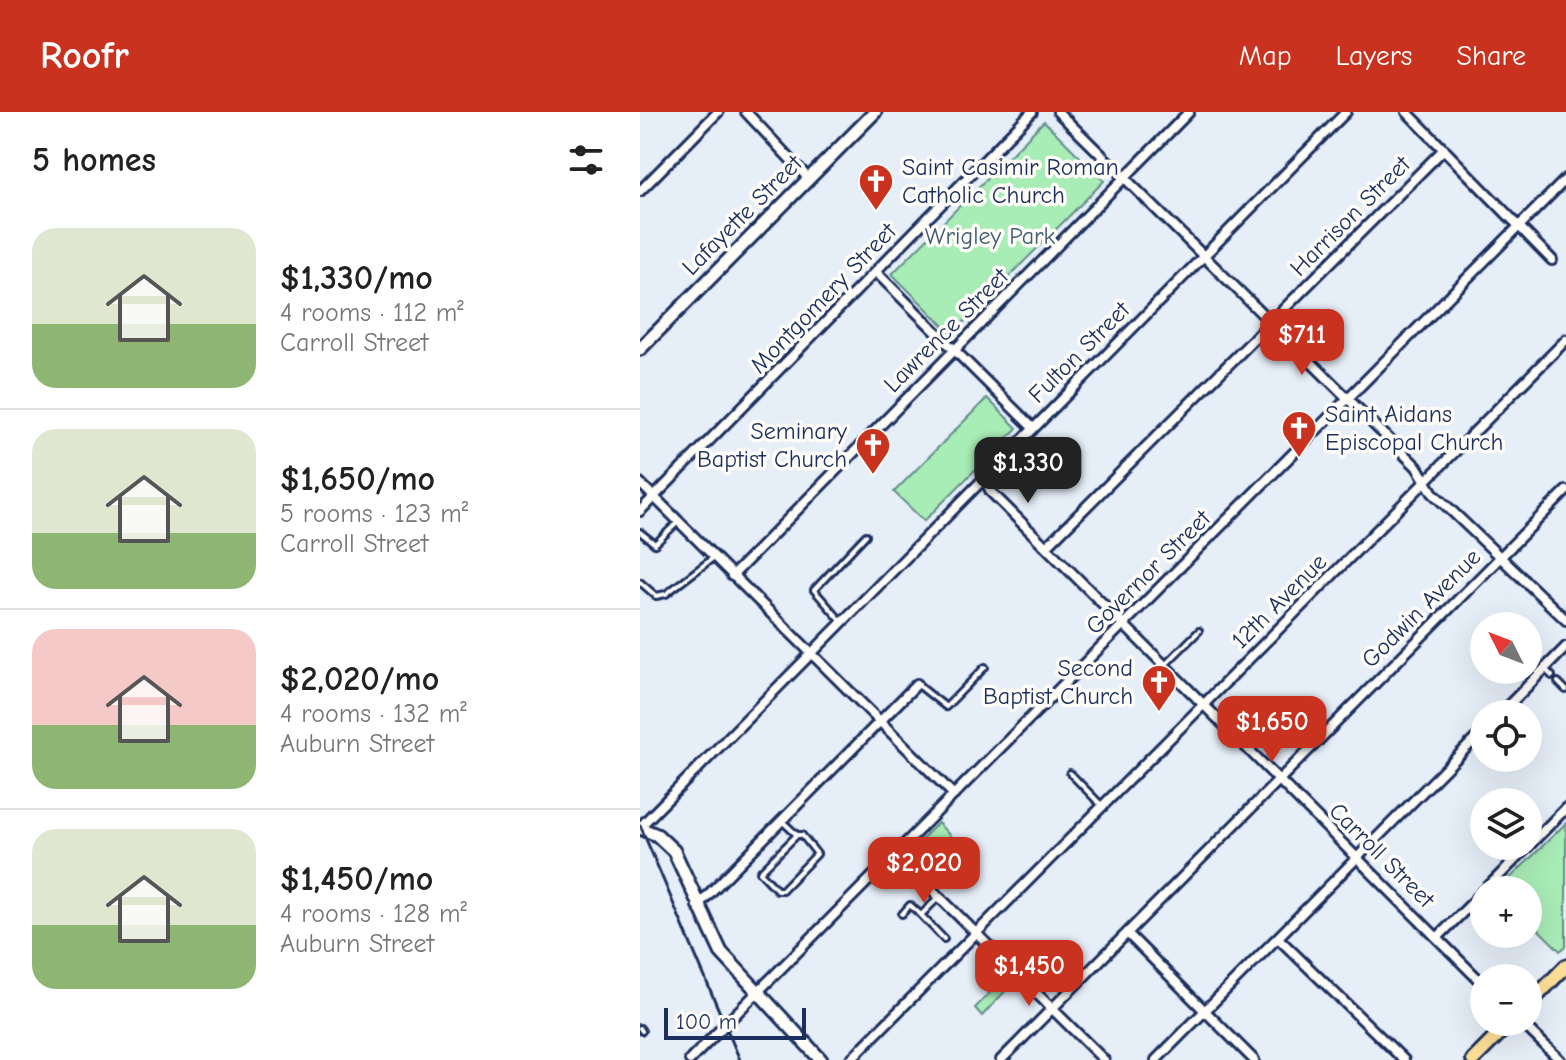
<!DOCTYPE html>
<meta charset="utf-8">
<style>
:root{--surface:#fff;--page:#f6f6f6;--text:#222;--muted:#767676;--line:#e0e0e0;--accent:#c8321e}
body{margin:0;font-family:"Comic Neue",sans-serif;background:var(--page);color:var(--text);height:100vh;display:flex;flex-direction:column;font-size:30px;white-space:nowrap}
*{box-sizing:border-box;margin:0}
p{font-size:26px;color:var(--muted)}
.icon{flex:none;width:44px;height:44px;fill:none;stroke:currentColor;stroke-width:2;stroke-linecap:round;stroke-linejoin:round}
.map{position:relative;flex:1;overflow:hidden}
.details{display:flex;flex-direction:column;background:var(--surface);width:640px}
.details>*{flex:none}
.needle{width:52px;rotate:312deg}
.fabs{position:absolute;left:830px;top:500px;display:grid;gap:16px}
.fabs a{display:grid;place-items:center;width:72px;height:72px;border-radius:50%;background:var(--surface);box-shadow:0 8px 32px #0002;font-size:40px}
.scale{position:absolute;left:24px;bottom:20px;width:142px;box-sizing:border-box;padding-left:8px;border:4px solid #1b2f5e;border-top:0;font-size:22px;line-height:28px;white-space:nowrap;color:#1b2f5e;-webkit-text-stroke:6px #fdfcf7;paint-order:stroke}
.price{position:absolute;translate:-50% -68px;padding:0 18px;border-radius:16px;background:var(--accent);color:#fff;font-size:26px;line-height:52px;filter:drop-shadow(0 2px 4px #0008)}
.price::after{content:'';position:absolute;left:50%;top:48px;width:24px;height:18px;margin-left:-12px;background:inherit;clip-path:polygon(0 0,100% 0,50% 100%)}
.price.on{background:#222;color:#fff}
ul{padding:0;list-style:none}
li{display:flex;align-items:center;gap:24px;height:200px;padding:0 32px}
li+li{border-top:2px solid var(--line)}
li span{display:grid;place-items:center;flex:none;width:224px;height:160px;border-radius:24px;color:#555}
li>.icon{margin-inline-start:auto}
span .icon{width:96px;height:96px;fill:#fffc;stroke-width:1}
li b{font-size:34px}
h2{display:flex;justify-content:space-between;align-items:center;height:96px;padding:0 32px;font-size:34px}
header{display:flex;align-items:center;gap:48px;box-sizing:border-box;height:112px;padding:0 40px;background:var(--accent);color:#fff}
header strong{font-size:38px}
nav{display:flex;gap:44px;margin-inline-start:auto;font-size:28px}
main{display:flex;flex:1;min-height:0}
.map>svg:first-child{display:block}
.green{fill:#a8ecb6;stroke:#628e8a;stroke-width:2}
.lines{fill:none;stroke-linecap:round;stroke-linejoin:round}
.service-casing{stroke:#1b2f5e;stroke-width:10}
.minor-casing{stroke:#1b2f5e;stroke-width:14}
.secondary-casing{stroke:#1b2f5e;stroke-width:17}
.primary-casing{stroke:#1b2f5e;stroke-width:18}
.service{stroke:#fdfcf7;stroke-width:4}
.minor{stroke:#fdfcf7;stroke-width:8}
.secondary{stroke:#fdfcf7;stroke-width:11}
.primary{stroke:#fdde96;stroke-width:12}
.rail{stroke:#1b2f5e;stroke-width:3}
.labels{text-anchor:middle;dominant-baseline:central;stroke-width:7;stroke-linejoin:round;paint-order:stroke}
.poi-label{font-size:24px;fill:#1b2f5e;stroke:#fdfcf7;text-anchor:start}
.street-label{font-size:24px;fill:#1b2f5e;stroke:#fdfcf7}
.park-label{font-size:24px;fill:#3e5e74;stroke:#fdfcf7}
</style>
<header>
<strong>Roofr</strong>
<nav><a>Map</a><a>Layers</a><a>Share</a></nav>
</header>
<main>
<section class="details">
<h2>5 homes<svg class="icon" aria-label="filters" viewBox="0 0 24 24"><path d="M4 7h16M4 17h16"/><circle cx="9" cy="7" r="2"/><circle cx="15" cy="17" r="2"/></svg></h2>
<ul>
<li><span style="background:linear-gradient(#dfe7d0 60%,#8fb573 0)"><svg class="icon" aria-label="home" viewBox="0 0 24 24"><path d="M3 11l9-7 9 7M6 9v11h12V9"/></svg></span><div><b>$1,330/mo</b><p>4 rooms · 112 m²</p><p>Carroll Street</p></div></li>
<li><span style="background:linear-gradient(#dfe7d0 65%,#8fb573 0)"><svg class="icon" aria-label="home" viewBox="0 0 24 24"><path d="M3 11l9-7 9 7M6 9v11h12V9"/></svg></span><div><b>$1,650/mo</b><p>5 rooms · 123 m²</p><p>Carroll Street</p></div></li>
<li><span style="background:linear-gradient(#f6c9c9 60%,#8fb573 0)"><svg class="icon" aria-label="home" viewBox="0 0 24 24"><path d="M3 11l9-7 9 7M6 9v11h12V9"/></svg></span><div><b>$2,020/mo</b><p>4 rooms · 132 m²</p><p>Auburn Street</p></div></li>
<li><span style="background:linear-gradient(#dfe7d0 60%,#8fb573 0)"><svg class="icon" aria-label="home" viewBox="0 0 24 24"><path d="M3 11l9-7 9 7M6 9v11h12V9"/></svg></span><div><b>$1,450/mo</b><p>4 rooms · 128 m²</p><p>Auburn Street</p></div></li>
</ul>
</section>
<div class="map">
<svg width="926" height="948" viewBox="0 0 926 948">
<rect width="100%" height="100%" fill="#e6eef8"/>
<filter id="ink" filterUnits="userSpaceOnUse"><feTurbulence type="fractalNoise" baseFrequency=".0125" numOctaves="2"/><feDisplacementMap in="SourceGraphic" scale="16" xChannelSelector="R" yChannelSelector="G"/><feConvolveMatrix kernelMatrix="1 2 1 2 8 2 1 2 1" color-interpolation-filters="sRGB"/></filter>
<g filter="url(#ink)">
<path class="green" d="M404,9L464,69L312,222L252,162Z
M347,286L377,316L284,409L254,380Z
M298,711L316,730L303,743L293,734L277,750L268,741Z
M926,711V834L920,839L888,807V778L859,777Z
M364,866L371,873L342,904L335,896Z"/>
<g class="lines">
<g class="service-casing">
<path id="service" d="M0,420L15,432L38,410
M0,470L16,484L26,482L73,446
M202,510L174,478L226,423
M526,552L559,519
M905,557L912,564
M918,570L926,578
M277,572L306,595L345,555
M430,661L462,694
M143,710L157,723H162L177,742L142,778H137L120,760L157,723
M262,802L270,793L281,803L299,785
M281,803L304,827
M0,916L2,919"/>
</g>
<g class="minor-casing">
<path id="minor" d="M106,0L169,67
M418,0L777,355L793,381L926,508
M767,0L912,148
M0,79L78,0
M236,160L392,315
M345,367L351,380L844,873
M0,371L314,683
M0,399L392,0
M406,435L804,37
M92,464L549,0
M860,602L926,535
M0,715L706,0
M256,742L464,948
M845,778L926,696
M57,794L277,572
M487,821L614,948
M638,826L764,948
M797,826L844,779
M881,910L920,948
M50,948L926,67
M210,948L926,228
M361,948L926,379
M516,948L844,618"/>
</g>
<g class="secondary-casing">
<path id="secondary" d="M0,237L235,0
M0,716L17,723L34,739L81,840L181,948"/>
</g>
<g class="primary-casing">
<path id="primary" d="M888,893L926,854
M833,948L871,910"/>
</g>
<use href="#service" class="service"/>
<use href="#minor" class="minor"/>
<use href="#secondary" class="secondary"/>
<use href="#primary" class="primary"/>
<path class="rail" d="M0,713L100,948"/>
</g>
</g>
<defs>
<g id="church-pin" transform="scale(1.8)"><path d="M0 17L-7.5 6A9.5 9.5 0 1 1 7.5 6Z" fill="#c8321e" stroke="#fdfcf7"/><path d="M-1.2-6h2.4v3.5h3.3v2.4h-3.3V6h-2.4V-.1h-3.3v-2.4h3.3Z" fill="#fff"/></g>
</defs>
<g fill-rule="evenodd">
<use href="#church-pin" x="236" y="69"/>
<use href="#church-pin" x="659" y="316"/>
<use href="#church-pin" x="233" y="333"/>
<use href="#church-pin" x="519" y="570"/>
</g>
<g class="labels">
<g class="poi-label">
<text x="262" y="55">Saint Casimir Roman<tspan x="262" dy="28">Catholic Church</tspan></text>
<text x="685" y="302">Saint Aidans<tspan x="685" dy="28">Episcopal Church</tspan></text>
<text x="207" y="319" text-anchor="end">Seminary<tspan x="207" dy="28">Baptist Church</tspan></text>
<text x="493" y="556" text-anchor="end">Second<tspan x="493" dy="28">Baptist Church</tspan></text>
</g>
<g class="street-label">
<text transform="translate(102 103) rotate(-45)">Lafayette Street</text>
<text transform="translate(710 104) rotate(-45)">Harrison Street</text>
<text transform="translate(183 186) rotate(-46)">Montgomery Street</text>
<text transform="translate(306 218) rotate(-45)">Lawrence Street</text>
<text transform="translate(439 240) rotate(-45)">Fulton Street</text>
<text transform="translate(508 460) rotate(-45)">Governor Street</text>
<text transform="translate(639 489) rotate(-45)">12th Avenue</text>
<text transform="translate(781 496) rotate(-45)">Godwin Avenue</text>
<text transform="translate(742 743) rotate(45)">Carroll Street</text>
</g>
<g class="park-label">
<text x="350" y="124">Wrigley Park</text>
</g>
</g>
</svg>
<div class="fabs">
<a><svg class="needle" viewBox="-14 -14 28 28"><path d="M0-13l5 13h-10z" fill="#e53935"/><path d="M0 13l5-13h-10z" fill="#767676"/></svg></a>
<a><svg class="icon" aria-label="locate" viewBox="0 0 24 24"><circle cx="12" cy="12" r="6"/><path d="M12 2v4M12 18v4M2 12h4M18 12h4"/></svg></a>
<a><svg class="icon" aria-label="layers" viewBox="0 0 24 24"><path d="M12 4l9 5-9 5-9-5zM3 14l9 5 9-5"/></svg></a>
<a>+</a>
<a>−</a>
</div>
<div class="scale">100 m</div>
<b class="price" style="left:662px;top:265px">$711</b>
<b class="price on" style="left:388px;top:393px">$1,330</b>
<b class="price" style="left:632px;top:652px">$1,650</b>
<b class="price" style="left:284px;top:793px">$2,020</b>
<b class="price" style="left:389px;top:896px">$1,450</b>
</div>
</main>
